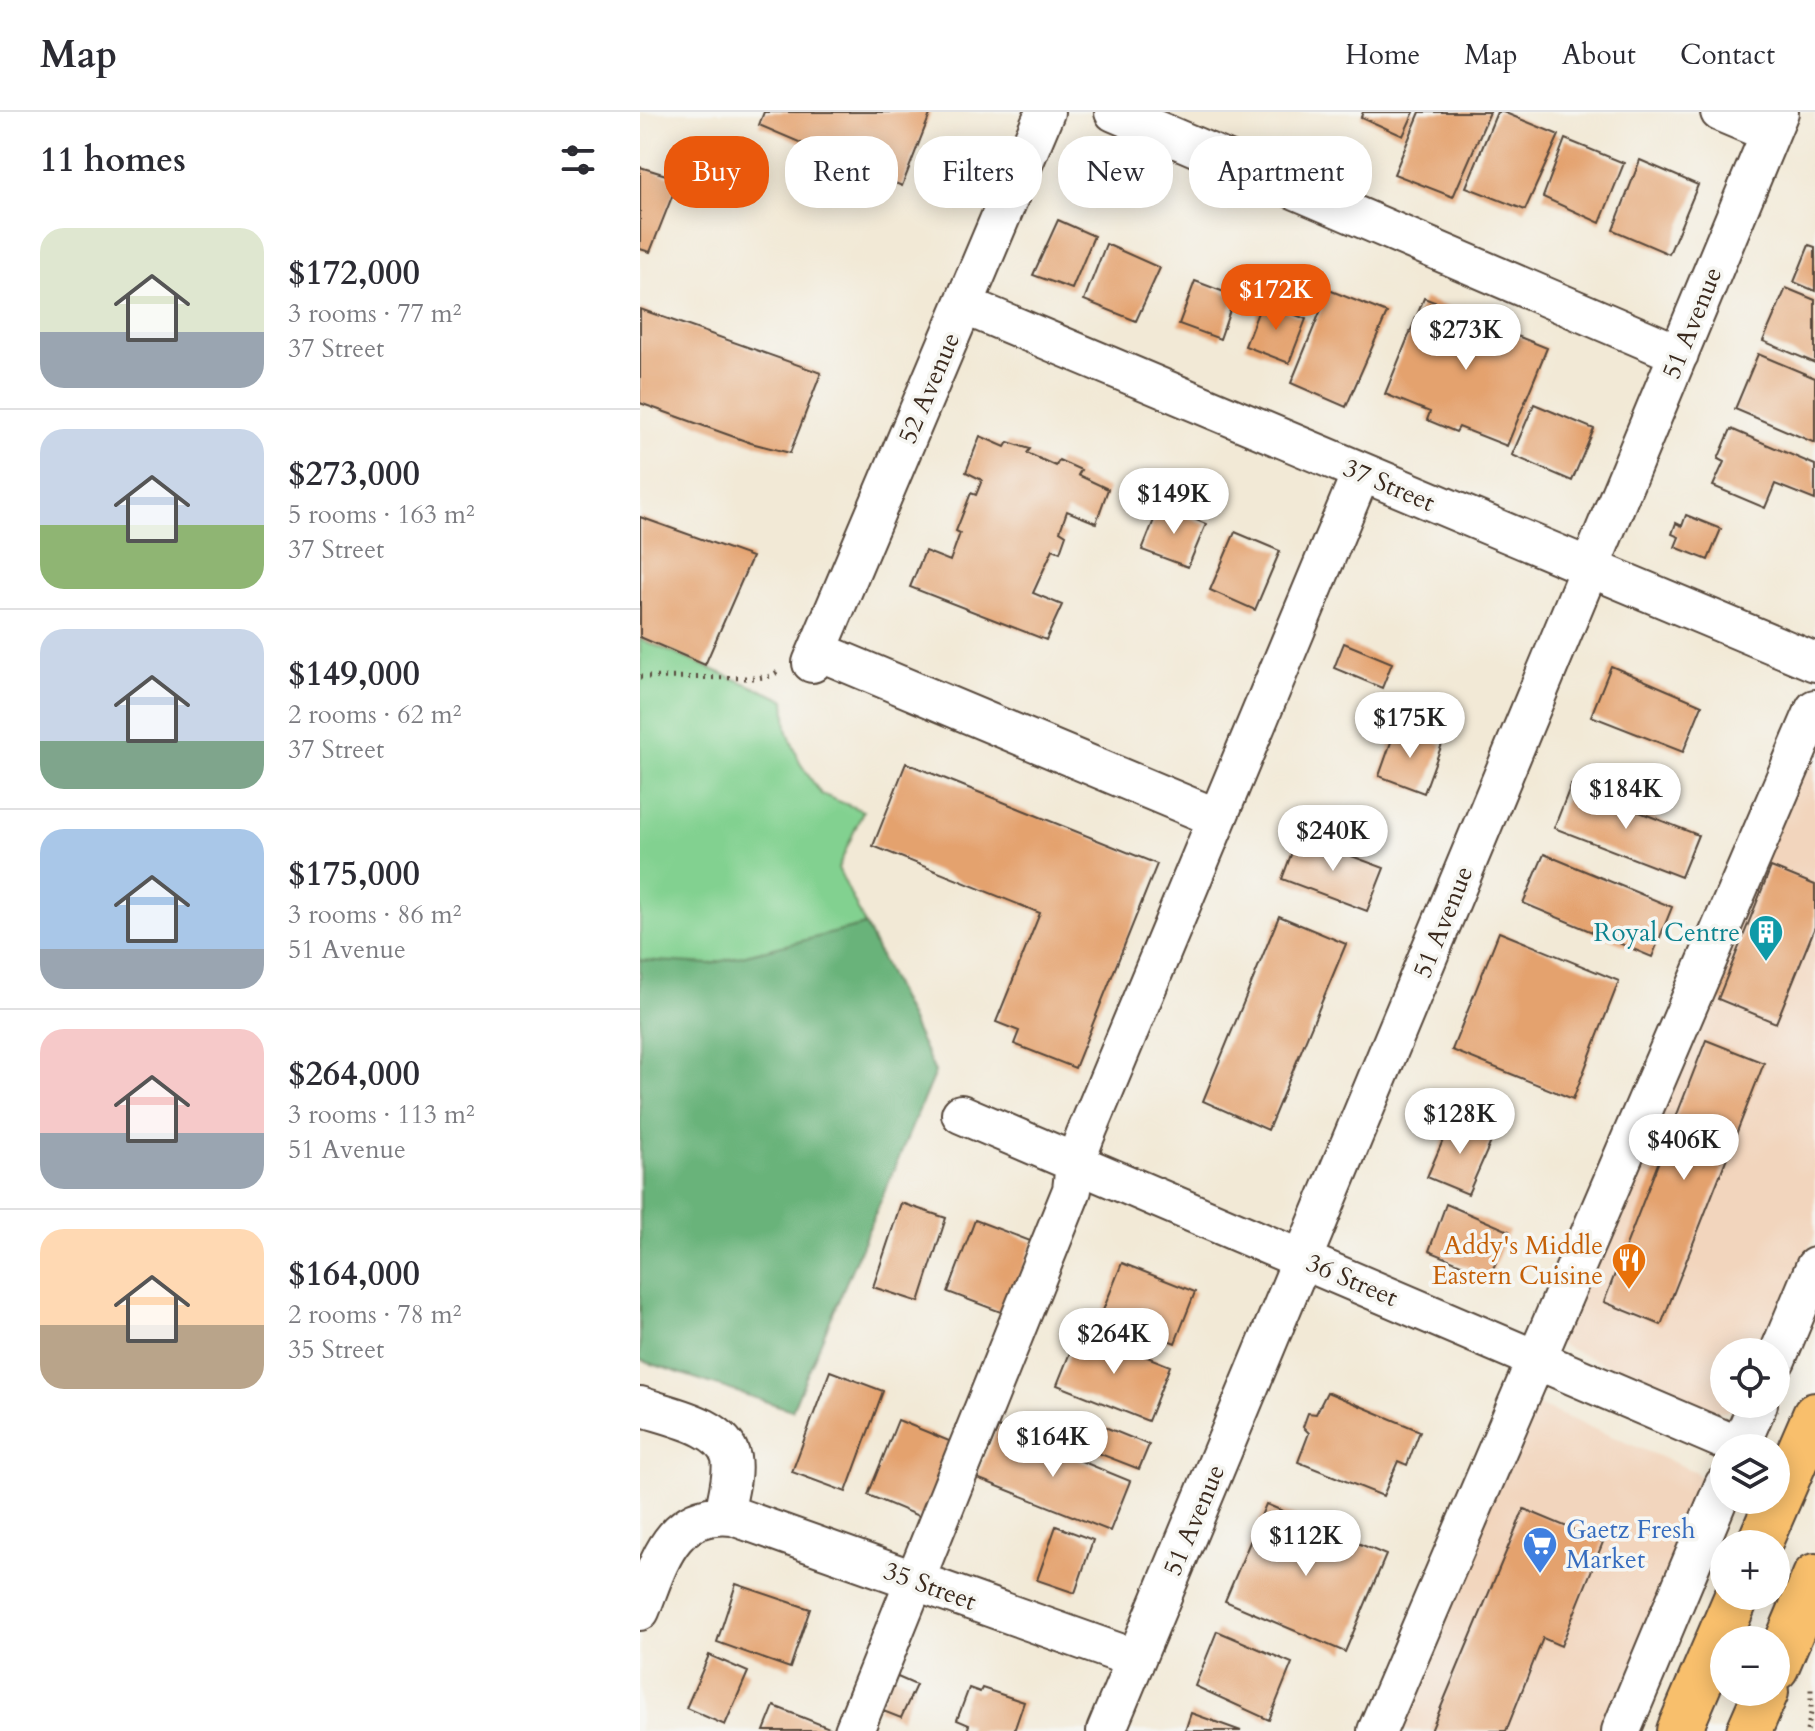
<!DOCTYPE html>
<meta charset="utf-8">
<style>
:root{--surface:#fff;--page:#f2f2f3;--text:#2b2b33;--muted:#7c7c81;--line:#e1e1e2;--accent:#ea580c}
body{margin:0;font-family:Cardo,serif;background:var(--page);color:var(--text);height:100vh;display:flex;flex-direction:column;font-size:30px;white-space:nowrap}
*{box-sizing:border-box;margin:0}
p{font-size:26px;color:var(--muted)}
.icon{flex:none;width:44px;height:44px;fill:none;stroke:currentColor;stroke-width:2;stroke-linecap:round;stroke-linejoin:round}
.map{position:relative;flex:1;overflow:hidden}
.sheet{display:flex;flex-direction:column;background:var(--surface);width:640px}
.sheet>*{flex:none}
.hud{position:absolute;left:24px;top:24px;width:760px;height:72px;display:flex;gap:16px}
.buttons{position:absolute;left:1070px;top:1226px;display:grid;gap:16px}
.buttons a{display:grid;place-items:center;width:80px;height:80px;border-radius:50%;background:var(--surface);box-shadow:0 4px 20px #0003;font-size:40px}
.price{position:absolute;translate:-50% -68px;padding:0 18px;border-radius:28px;background:#fff;color:#222;font-size:26px;line-height:52px;filter:drop-shadow(0 2px 4px #0008)}
.price::after{content:'';position:absolute;left:50%;top:48px;width:24px;height:18px;margin-left:-12px;background:inherit;clip-path:polygon(0 0,100% 0,50% 100%)}
.price.current{background:var(--accent);color:#fff}
ul{padding:0;list-style:none}
li{display:flex;align-items:center;gap:24px;height:200px;padding:0 40px}
li+li{border-top:2px solid var(--line)}
li span{display:grid;place-items:center;flex:none;width:224px;height:160px;border-radius:24px;color:#555}
li>.icon{margin-inline-start:auto}
span .icon{width:96px;height:96px;fill:#fffc;stroke-width:1}
li b{font-size:34px}
h2{display:flex;justify-content:space-between;align-items:center;height:96px;padding:0 40px;font-size:34px}
.chip{padding:0 28px;border-radius:32px;background:var(--surface);box-shadow:0 4px 20px #0003;font-size:28px;line-height:72px}
.chip.current{background:var(--accent);color:#fff}
header{display:flex;align-items:center;gap:48px;box-sizing:border-box;height:112px;padding:0 40px;background:var(--surface);border-bottom:2px solid var(--line)}
header strong{font-size:38px}
nav{display:flex;gap:44px;margin-inline-start:auto;font-size:28px}
main{display:flex;flex:1;min-height:0}
.map>svg:first-child{display:block}
.built{fill:#f2d5bd}
.green{fill:#82d190;stroke:#5e7e57;stroke-width:2}
.forest{fill:#69b37a;stroke:#526e4c;stroke-width:2}
.building{fill:#e4a26e}
.lines{fill:none;stroke-linecap:round;stroke-linejoin:round}
.minor-casing{stroke:#56473a;stroke-width:42}
.major-casing{stroke:#56473a;stroke-width:48}
.path{stroke:#56473a;stroke-width:5;stroke-dasharray:2 6;stroke-linecap:butt}
.minor{stroke:#fff;stroke-width:38}
.major{stroke:#f8bf6c;stroke-width:44}
.labels{text-anchor:middle;dominant-baseline:central;stroke-width:7;stroke-linejoin:round;paint-order:stroke}
.street-label{font-size:26px;fill:#3b2a1e;stroke:#f6f6f2}
.culture-label{font-size:26px;fill:#0d838f;stroke:#f6f6f2;text-anchor:end}
.food-label{font-size:26px;fill:#c56008;stroke:#f6f6f2;text-anchor:end}
.shop-label{font-size:26px;fill:#366cbe;stroke:#f6f6f2;text-anchor:start}
</style>
<header>
<strong>Map</strong>
<nav><a>Home</a><a>Map</a><a>About</a><a>Contact</a></nav>
</header>
<main>
<section class="sheet">
<h2>11 homes<svg class="icon" aria-label="filters" viewBox="0 0 24 24"><path d="M4 7h16M4 17h16"/><circle cx="9" cy="7" r="2"/><circle cx="15" cy="17" r="2"/></svg></h2>
<ul>
<li><span style="background:linear-gradient(#dfe7d0 65%,#9aa5b1 0)"><svg class="icon" aria-label="home" viewBox="0 0 24 24"><path d="M3 11l9-7 9 7M6 9v11h12V9"/></svg></span><div><b>$172,000</b><p>3 rooms · 77 m²</p><p>37 Street</p></div></li>
<li><span style="background:linear-gradient(#c9d6e8 60%,#8fb573 0)"><svg class="icon" aria-label="home" viewBox="0 0 24 24"><path d="M3 11l9-7 9 7M6 9v11h12V9"/></svg></span><div><b>$273,000</b><p>5 rooms · 163 m²</p><p>37 Street</p></div></li>
<li><span style="background:linear-gradient(#c9d6e8 70%,#7fa58c 0)"><svg class="icon" aria-label="home" viewBox="0 0 24 24"><path d="M3 11l9-7 9 7M6 9v11h12V9"/></svg></span><div><b>$149,000</b><p>2 rooms · 62 m²</p><p>37 Street</p></div></li>
<li><span style="background:linear-gradient(#a9c7e8 75%,#9aa5b1 0)"><svg class="icon" aria-label="home" viewBox="0 0 24 24"><path d="M3 11l9-7 9 7M6 9v11h12V9"/></svg></span><div><b>$175,000</b><p>3 rooms · 86 m²</p><p>51 Avenue</p></div></li>
<li><span style="background:linear-gradient(#f6c9c9 65%,#9aa5b1 0)"><svg class="icon" aria-label="home" viewBox="0 0 24 24"><path d="M3 11l9-7 9 7M6 9v11h12V9"/></svg></span><div><b>$264,000</b><p>3 rooms · 113 m²</p><p>51 Avenue</p></div></li>
<li><span style="background:linear-gradient(#ffd9b3 60%,#b9a48a 0)"><svg class="icon" aria-label="home" viewBox="0 0 24 24"><path d="M3 11l9-7 9 7M6 9v11h12V9"/></svg></span><div><b>$164,000</b><p>2 rooms · 78 m²</p><p>35 Street</p></div></li>
</ul>
</section>
<div class="map">
<svg width="1175" height="1619" viewBox="0 0 1175 1619">
<rect width="100%" height="100%" fill="#f6f6f2"/>
<filter id="ink" filterUnits="userSpaceOnUse"><feTurbulence type="fractalNoise" baseFrequency=".0125" numOctaves="2"/><feDisplacementMap in="SourceGraphic" scale="16" xChannelSelector="R" yChannelSelector="G"/><feConvolveMatrix kernelMatrix="1 2 1 2 8 2 1 2 1" color-interpolation-filters="sRGB"/></filter>
<filter id="wash" filterUnits="userSpaceOnUse"><feTurbulence type="fractalNoise" baseFrequency=".006" numOctaves="4" result="noise"/><feDisplacementMap in="SourceGraphic" scale="32" xChannelSelector="R" yChannelSelector="G"/><feGaussianBlur stdDeviation="1.8" result="paint"/><feColorMatrix in="noise" values="0 0 0 0 0 0 0 0 0 0 0 0 0 0 0 0 0 1.4 0 .05"/><feComposite in="paint" operator="in"/></filter>
<g filter="url(#wash)">
<rect width="100%" height="100%" fill="#f2e9d6"/>
<path class="built" d="M1175,613V1122L1126,1240H1084V1292H1102L1085,1300L1071,1298L916,1231Z
M888,1289L1056,1360L1063,1369V1386L967,1619H746Z"/>
<path class="green" d="M0,527L145,588L147,617L160,651L181,682L223,699L198,756L295,960L152,1298L0,1248Z"/>
<path class="forest" d="M225,813L295,960L152,1298L0,1248V848L70,852Z"/>
<g id="blocks">
<path class="building" d="M124,0H291L262,74L119,13Z
M723,0H774L763,24L721,5Z
M780,0H850L813,85L754,62Z
M857,0H863L919,23L885,98L826,75Z
M925,27L984,51L960,111L903,85Z
M1000,48L1058,73L1029,142L973,118Z
M0,55L39,67L10,140L0,137Z
M418,108L454,124L432,177L393,163Z
M466,132L520,156L496,209L444,188Z
M1169,133L1175,135V179L1154,170Z
M555,169L595,184L580,227L539,212Z
M1146,176L1175,188V251L1123,229Z
M689,178L747,201L706,295L651,271Z
M784,186L835,206L837,199L860,208L857,216L907,236L867,334L819,315L816,320L787,308L790,300L745,282Z
M622,190L666,207L649,251L605,234Z
M0,197L181,261L150,341L111,331L0,291Z
M1118,242L1175,266V331L1095,297Z
M894,292L954,317L932,369L872,343Z
M1091,317L1175,353V388L1135,372L1125,396L1073,374L1084,350L1078,347Z
M340,324L365,335L368,330L390,337L387,341L416,354L419,348L441,358L438,363L468,377L456,411L427,399L420,419L426,423L420,440L413,437L393,481L422,493L406,528L270,475L285,439L310,449L320,421L316,419L331,381L336,383L342,368L326,360Z
M520,393L566,412L548,455L502,438Z
M1046,403L1081,417L1068,448L1035,435L1039,425L1032,422L1036,411L1042,414Z
M0,405L112,445L65,553L0,525Z
M595,420L640,439L615,498L570,478Z
M704,531L752,551L742,576L694,556Z
M971,554L1062,593L1043,640L951,604Z
M756,616L802,632L784,681L739,664Z
M266,651L517,752L435,956L374,932L379,919L356,910L400,801L233,734Z
M931,673L1058,723L1041,765L914,716Z
M658,724L744,756L727,799L642,767Z
M904,742L1032,795L1012,845L883,791Z
M1131,755L1175,773V815L1136,911L1078,887Z
M639,804L706,832L628,1018L563,989Z
M859,820L979,869L933,987L812,938Z
M1066,928L1124,951L1021,1213L964,1190Z
M813,1005L854,1023L828,1082L787,1065Z
M261,1091L306,1106L279,1190L233,1175Z
M806,1092L869,1119L850,1164L789,1139Z
M335,1108L393,1130L366,1202L308,1180Z
M482,1151L555,1180L535,1231L462,1201Z
M439,1218L530,1254L508,1309L417,1273Z
M190,1259L243,1279L206,1380L152,1360Z
M687,1280L780,1319L767,1353L758,1349L743,1384L658,1350L669,1321L663,1315L668,1301L676,1302Z
M258,1308L314,1331L283,1406L228,1383Z
M460,1313L509,1333L499,1357L450,1338Z
M358,1315L490,1369L470,1419L337,1366Z
M626,1392L746,1443L705,1540L585,1489Z
M884,1397L963,1430L921,1534L903,1526L866,1619H791Z
M416,1414L453,1428L435,1481L397,1468Z
M96,1472L170,1497L150,1556L77,1530Z
M577,1519L652,1551L629,1608L555,1574Z
M69,1543L108,1560L85,1613L46,1596Z
M253,1563L276,1573L261,1606L238,1597Z
M329,1576L340,1580L342,1576L384,1590L374,1619H327L329,1613L317,1608Z
M134,1594L192,1617L191,1619H124Z
M551,1601L601,1619H545Z"/>
</g>
</g>
<g filter="url(#ink)">
<use href="#blocks" fill-opacity="0" stroke="#56473a" stroke-width="2"/>
<g class="lines">
<g class="minor-casing">
<path id="minor" d="M474,0L1039,242
M1080,0L1130,21
M324,193L1175,550
M178,539L577,706
M172,551L405,0
M321,1002L1103,1336
M1136,1248L1175,1155
M0,1294C28,1304 84,1313 91,1346C94,1363 87,1385 84,1403
M1099,1336L1118,1292
M0,1499C19,1452 30,1398 93,1404L496,1547
M214,1619L432,1078L435,1051L445,1024L721,361
M466,1619L1139,0
M737,1619L1175,597
M981,1619L1084,1373"/>
</g>
<g class="major-casing">
<path id="major" d="M1119,1432L1175,1303
M1136,1556L1175,1464
M1039,1619L1097,1484
M1109,1619L1126,1580"/>
</g>
<path class="path" d="M0,565L117,566L131,564L141,558
M1167,1619L1171,1601V1574"/>
<use href="#minor" class="minor"/>
<use href="#major" class="major"/>
</g>
</g>
<defs>
<g id="building-pin" transform="scale(1.8)"><path d="M0 17L-7.5 6A9.5 9.5 0 1 1 7.5 6Z" fill="#0f9aa8" stroke="#f6f6f2"/><path d="M-4-6H4V6H1V3H-1V6H-4ZM-2.5-4.3h1.7v1.8h-1.7ZM.8-4.3h1.7v1.8H.8ZM-2.5-1h1.7V.8h-1.7ZM.8-1h1.7V.8H.8Z" fill="#fff"/></g>
<g id="restaurant-pin" transform="scale(1.8)"><path d="M0 17L-7.5 6A9.5 9.5 0 1 1 7.5 6Z" fill="#e8710a" stroke="#f6f6f2"/><path d="M-5-6h1v4h1v-4h1v4h1v-4h1v5L-1.5 .5V6h-2V.5L-5-1ZM5-6V6H3V1.5H1.5Q1.5-4 5-6Z" fill="#fff"/></g>
<g id="supermarket-pin" transform="scale(1.8)"><path d="M0 17L-7.5 6A9.5 9.5 0 1 1 7.5 6Z" fill="#3f7fe0" stroke="#f6f6f2"/><path d="M-6-5.5h2.5l.6 2H6L4.5 2H-2.5L-4.4-4H-6ZM-1.5 3.2a1.3 1.3 0 1 0 .1 0ZM3 3.2a1.3 1.3 0 1 0 .1 0Z" fill="#fff"/></g>
</defs>
<g fill-rule="evenodd">
<use href="#building-pin" x="1126" y="820"/>
<use href="#restaurant-pin" x="989" y="1148"/>
<use href="#supermarket-pin" x="900" y="1432"/>
</g>
<g class="labels">
<g class="street-label">
<text transform="translate(1052 211) rotate(-68)">51 Avenue</text>
<text transform="translate(289 276) rotate(-67)">52 Avenue</text>
<text transform="translate(749 373) rotate(23)">37 Street</text>
<text transform="translate(803 810) rotate(-68)">51 Avenue</text>
<text transform="translate(712 1168) rotate(23)">36 Street</text>
<text transform="translate(554 1408) rotate(-67)">51 Avenue</text>
<text transform="translate(290 1474) rotate(20)">35 Street</text>
</g>
<g class="culture-label">
<text x="1100" y="820">Royal Centre</text>
</g>
<g class="food-label">
<text x="963" y="1133">Addy's Middle<tspan x="963" dy="30">Eastern Cuisine</tspan></text>
</g>
<g class="shop-label">
<text x="926" y="1417">Gaetz Fresh<tspan x="926" dy="30">Market</tspan></text>
</g>
</g>
</svg>
<div class="buttons">
<a><svg class="icon" aria-label="locate" viewBox="0 0 24 24"><circle cx="12" cy="12" r="6"/><path d="M12 2v4M12 18v4M2 12h4M18 12h4"/></svg></a>
<a><svg class="icon" aria-label="layers" viewBox="0 0 24 24"><path d="M12 4l9 5-9 5-9-5zM3 14l9 5 9-5"/></svg></a>
<a>+</a>
<a>−</a>
</div>
<b class="price current" style="left:636px;top:220px">$172K</b>
<b class="price" style="left:826px;top:260px">$273K</b>
<b class="price" style="left:534px;top:424px">$149K</b>
<b class="price" style="left:770px;top:648px">$175K</b>
<b class="price" style="left:986px;top:719px">$184K</b>
<b class="price" style="left:693px;top:761px">$240K</b>
<b class="price" style="left:820px;top:1044px">$128K</b>
<b class="price" style="left:1044px;top:1070px">$406K</b>
<b class="price" style="left:474px;top:1264px">$264K</b>
<b class="price" style="left:413px;top:1367px">$164K</b>
<b class="price" style="left:666px;top:1466px">$112K</b>
<div class="hud">
<a class="chip current">Buy</a>
<a class="chip">Rent</a>
<a class="chip">Filters</a>
<a class="chip">New</a>
<a class="chip">Apartment</a>
</div>
</div>
</main>
